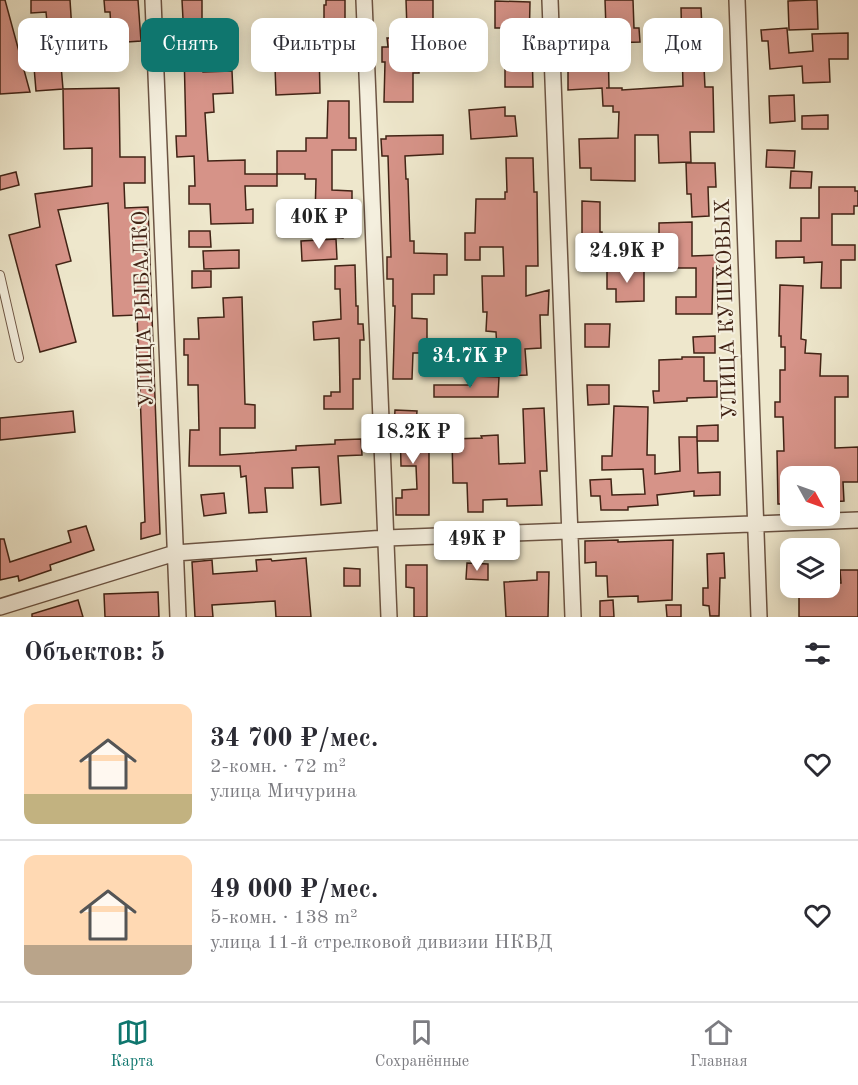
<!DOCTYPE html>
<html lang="ru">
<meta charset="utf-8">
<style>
:root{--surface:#fff;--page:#f7f7f7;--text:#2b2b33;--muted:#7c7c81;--line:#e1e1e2;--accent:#0f766e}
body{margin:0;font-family:"Old Standard TT",serif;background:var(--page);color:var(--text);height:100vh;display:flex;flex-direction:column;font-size:22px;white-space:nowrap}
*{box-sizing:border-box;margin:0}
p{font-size:20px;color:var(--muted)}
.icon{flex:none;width:33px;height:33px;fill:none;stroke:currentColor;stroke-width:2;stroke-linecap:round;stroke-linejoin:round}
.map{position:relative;height:617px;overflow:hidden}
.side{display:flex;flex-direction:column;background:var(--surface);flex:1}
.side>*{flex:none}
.top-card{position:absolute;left:18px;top:18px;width:822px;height:54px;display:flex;gap:12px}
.needle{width:39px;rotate:130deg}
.buttons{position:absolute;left:780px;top:466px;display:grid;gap:12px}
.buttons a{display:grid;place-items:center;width:60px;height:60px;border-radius:12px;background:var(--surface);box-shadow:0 3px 15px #0003;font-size:30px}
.price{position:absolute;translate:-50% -51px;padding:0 14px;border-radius:6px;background:#fff;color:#222;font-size:20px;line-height:39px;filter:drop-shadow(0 2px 3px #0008)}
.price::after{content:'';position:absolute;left:50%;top:36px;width:18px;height:14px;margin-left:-9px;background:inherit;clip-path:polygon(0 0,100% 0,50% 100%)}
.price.selected{background:var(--accent);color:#fff}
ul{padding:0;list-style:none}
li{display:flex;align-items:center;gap:18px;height:150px;padding:0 24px}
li+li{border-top:2px solid var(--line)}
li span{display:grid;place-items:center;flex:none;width:168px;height:120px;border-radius:12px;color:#555}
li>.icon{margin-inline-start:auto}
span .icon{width:72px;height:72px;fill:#fffc;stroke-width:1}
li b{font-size:26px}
h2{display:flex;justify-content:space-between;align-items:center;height:72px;padding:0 24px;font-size:26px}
.chip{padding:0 21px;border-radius:12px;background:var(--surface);box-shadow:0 3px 15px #0003;font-size:21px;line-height:54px}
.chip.selected{background:var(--accent);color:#fff}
.tab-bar{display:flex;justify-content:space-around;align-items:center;height:84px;border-top:2px solid var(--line);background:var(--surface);font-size:16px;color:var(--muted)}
.tab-bar a{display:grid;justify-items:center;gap:3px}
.tab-bar .selected{color:var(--accent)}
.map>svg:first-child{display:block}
.building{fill:#d69388;stroke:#412315;stroke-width:1.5}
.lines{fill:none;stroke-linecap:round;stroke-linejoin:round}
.service-casing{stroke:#6c5443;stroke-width:10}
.minor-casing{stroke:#6c5443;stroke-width:18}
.service{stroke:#f4efde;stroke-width:8}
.minor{stroke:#f4efde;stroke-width:15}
.labels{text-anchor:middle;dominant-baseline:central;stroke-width:4.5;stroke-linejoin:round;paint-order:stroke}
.street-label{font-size:21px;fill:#412315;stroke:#f4efde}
</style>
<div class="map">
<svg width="858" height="617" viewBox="0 0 858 617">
<rect width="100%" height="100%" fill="#eee7cc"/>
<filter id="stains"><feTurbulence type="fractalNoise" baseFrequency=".00333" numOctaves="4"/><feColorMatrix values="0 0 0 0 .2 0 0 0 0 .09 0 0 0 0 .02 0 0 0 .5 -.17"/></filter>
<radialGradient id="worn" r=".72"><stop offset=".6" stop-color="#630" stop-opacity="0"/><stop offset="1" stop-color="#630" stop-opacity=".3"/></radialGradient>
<path class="building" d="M0,0H5L30,92L0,94Z
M31,0H70L72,31L48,32L46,12L31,13Z
M104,0H138L141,41L112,43L110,12H105Z
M182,0H202V19H183Z
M326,0H345V56H324V5H326Z
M406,0H433V28L407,29Z
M605,0H633L634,28H639L640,42L608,43L609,88H606H622V90L683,86L681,8H701L705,87H713L714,132H690L691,162L659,163L658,135H635V181L591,180V168H580L579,139L618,138L619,112H613V106H603L602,88L568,90V30L606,29Z
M811,0H817L818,29L789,30L788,1Z
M495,1L530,2L529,49H532L533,87H505V28H495Z
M210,28H233V41L210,40Z
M787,28L789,53L813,51L812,34L848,33V59H829L830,82L803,83L802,66L770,69L768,41H762L761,30Z
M274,38H287V49H319L320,93L276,95Z
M387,38H402V60H419V73H413V102H384L385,62H382V47H388Z
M202,49L203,72L232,71L233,93L213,94L214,112L205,113L208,161L245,160V174H277V186H245L246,210L253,209V223L211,224L210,204H189V186H195L194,156L177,157L176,136H186L184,50Z
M61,65L63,89L36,91L34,67Z
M119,88L120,157H145V183H124L125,208L148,207L160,534L141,539V523L145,522L137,315L113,316L108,203L58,210L71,261L56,265L76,342L40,352L9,235L40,227L35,194L92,186V148L64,149L63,89Z
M794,95L795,121L770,123L769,96Z
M328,101H349V138H356V150H332V190L352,191V212H344L343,238L329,237L330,218L315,217L316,179H305V174H277V151H306V138H327Z
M505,107V116H515L517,136L471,139L469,110Z
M828,115V129H802V116Z
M443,135V154L405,156L406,179H408L410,241H414V253L447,254V275H434V294H412V318L427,319V353H413L412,379H393L395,306H393V279H387V257H391L388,156H382L381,139H386V136Z
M767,150L795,151L794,168L766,167Z
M506,158H533L534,192H537L538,266H526V296L549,290L548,315H540L541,348L525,349L527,375L501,376L500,350H497L496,332L486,331L487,312H483L482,276H504L503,247H480V260H465V233H475L476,199H505V192H507Z
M686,163H715L716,187H708L709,216L692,217L691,194H687Z
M791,171L812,172L811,188H790Z
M16,172L19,185L0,190V176Z
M819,187H855V191H858V206H854V214H832V245H855V260H841V288H821L822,262L804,263V257L776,258V241H801V218H819Z
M582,201L600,202V232H602L603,267H582Z
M692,222V256L718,255L719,268H713L712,314H676V297H696V268H676V261H659V223Z
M189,231H210L211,247H189Z
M336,239L337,259L302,261L301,241Z
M239,250V268L204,269L203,251Z
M355,265L356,306H358V324H363L364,340H360V379H353V409H324V396H331V392H340L339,338L314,340L313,322L341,319L340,289H335V266Z
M607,268H644V301L616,302V289H607Z
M192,271H211V287L192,288Z
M780,285L803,286L801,339L806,340L805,353L821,354L820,376H848V397H835V448L858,447V482H843L844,501L830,502L828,475L790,477V504H778L777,451H784L783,417H775V402H780V370H785V347H781V336H779Z
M242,297L245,404L255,405V428H220V455L296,450V446L335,444V440L361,439L362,455L338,456L341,503L321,505L319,467L292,468L293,488H265L267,512L249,513L246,476L241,477L240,466H189L190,430H199L198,385H188V355H184V339H199L198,318L224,317L223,298Z
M585,324H610L609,347H585Z
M715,336V353H694L693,337Z
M682,357H704V381H717V397L687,398V401L654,403L653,391H659V360L682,359Z
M471,376L499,377L498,397H434V385H471Z
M587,385H609V404L588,405Z
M614,406L648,407L647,455H655V474L680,471L679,437H697L698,473L720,472V495L694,496V491L657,495L658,505L628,507V510H601L600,496H591L590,480L611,479L612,495L645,494L643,469L602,470V456H612Z
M544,408L547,471H540L542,505L507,506V499L483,500V512H468L467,483H453L452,439L482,438L481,436L498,435L499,464L525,463L523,409Z
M395,410L417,411L415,437L429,436V515H396V498H402V490L417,489L416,466H401L400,427H394Z
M73,411L75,432L0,440V418Z
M718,425V441H697V426Z
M224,493L226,513L204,516L201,495Z
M86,526L94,550L50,565L51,570L19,581L18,576L0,580V539H4L10,562L71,542L68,531Z
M618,540V542L673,540L672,600L638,602V596L608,597L607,576H596V562L585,563V541Z
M724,553L725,578H720L719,616H710L709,606L703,605V588H708L707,554Z
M306,558L311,617H276L275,601L212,605L213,617H195L192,562L212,560L213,574L257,571L256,560L271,559L272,561Z
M467,563L488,564V580L466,579Z
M406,565H427V617H414V588L406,587Z
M344,568L360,569V586H344Z
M840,570H858V617H799V588H830V583H841Z
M537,572H549L548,617H506L504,582L537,580Z
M158,592L159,617H105L104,594Z
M78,600L83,617H32V614Z
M613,600L614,617H600V601Z
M666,605H681V617H667Z"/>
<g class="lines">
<g class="service-casing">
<path id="service" d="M0,275L19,358"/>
</g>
<g class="minor-casing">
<path id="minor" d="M153,0L178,617
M364,0L389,617
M550,0L573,617
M737,0L759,617
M0,607L175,553L386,538L858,520"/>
</g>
<use href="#service" class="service"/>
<use href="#minor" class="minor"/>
</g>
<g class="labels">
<g class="street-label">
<text transform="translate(144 309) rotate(-92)">УЛИЦА РЫБАЛКО</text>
<text transform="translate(727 309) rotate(-92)">УЛИЦА КУШХОВЫХ</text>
</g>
</g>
<rect width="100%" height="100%" filter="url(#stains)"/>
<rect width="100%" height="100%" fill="url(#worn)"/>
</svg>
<div class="buttons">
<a><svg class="needle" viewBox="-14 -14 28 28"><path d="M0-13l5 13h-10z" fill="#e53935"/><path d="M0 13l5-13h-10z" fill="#7c7c81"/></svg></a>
<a><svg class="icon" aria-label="layers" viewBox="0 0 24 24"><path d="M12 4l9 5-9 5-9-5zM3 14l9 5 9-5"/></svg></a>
</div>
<b class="price" style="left:319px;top:250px">40K ₽</b>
<b class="price" style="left:627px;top:284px">24.9K ₽</b>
<b class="price selected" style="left:470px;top:389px">34.7K ₽</b>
<b class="price" style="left:413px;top:465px">18.2K ₽</b>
<b class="price" style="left:477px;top:572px">49K ₽</b>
<div class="top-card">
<a class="chip">Купить</a>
<a class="chip selected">Снять</a>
<a class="chip">Фильтры</a>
<a class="chip">Новое</a>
<a class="chip">Квартира</a>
<a class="chip">Дом</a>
</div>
</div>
<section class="side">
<h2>Объектов: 5<svg class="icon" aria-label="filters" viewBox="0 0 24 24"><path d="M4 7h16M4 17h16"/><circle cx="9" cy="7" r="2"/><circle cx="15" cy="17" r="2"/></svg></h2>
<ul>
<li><span style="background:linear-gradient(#ffd9b3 75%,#c2b280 0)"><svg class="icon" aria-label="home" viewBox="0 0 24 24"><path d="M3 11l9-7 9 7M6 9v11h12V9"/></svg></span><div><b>34 700 ₽/мес.</b><p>2-комн. · 72 m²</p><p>улица Мичурина</p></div><svg class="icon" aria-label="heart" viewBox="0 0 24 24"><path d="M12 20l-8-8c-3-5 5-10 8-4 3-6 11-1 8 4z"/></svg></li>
<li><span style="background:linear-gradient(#ffd9b3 75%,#b9a48a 0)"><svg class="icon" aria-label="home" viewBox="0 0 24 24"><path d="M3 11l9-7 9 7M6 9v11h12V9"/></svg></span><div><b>49 000 ₽/мес.</b><p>5-комн. · 138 m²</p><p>улица 11-й стрелковой дивизии НКВД</p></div><svg class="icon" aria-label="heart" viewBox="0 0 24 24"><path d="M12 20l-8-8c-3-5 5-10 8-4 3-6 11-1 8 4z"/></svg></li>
</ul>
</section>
<nav class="tab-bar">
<a class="selected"><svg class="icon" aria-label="map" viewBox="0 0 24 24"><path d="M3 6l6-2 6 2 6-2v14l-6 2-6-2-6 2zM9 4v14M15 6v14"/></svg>Карта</a>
<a><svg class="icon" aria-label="saved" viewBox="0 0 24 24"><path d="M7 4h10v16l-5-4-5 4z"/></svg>Сохранённые</a>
<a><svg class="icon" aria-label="home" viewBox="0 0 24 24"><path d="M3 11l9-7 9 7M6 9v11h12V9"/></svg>Главная</a>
</nav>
